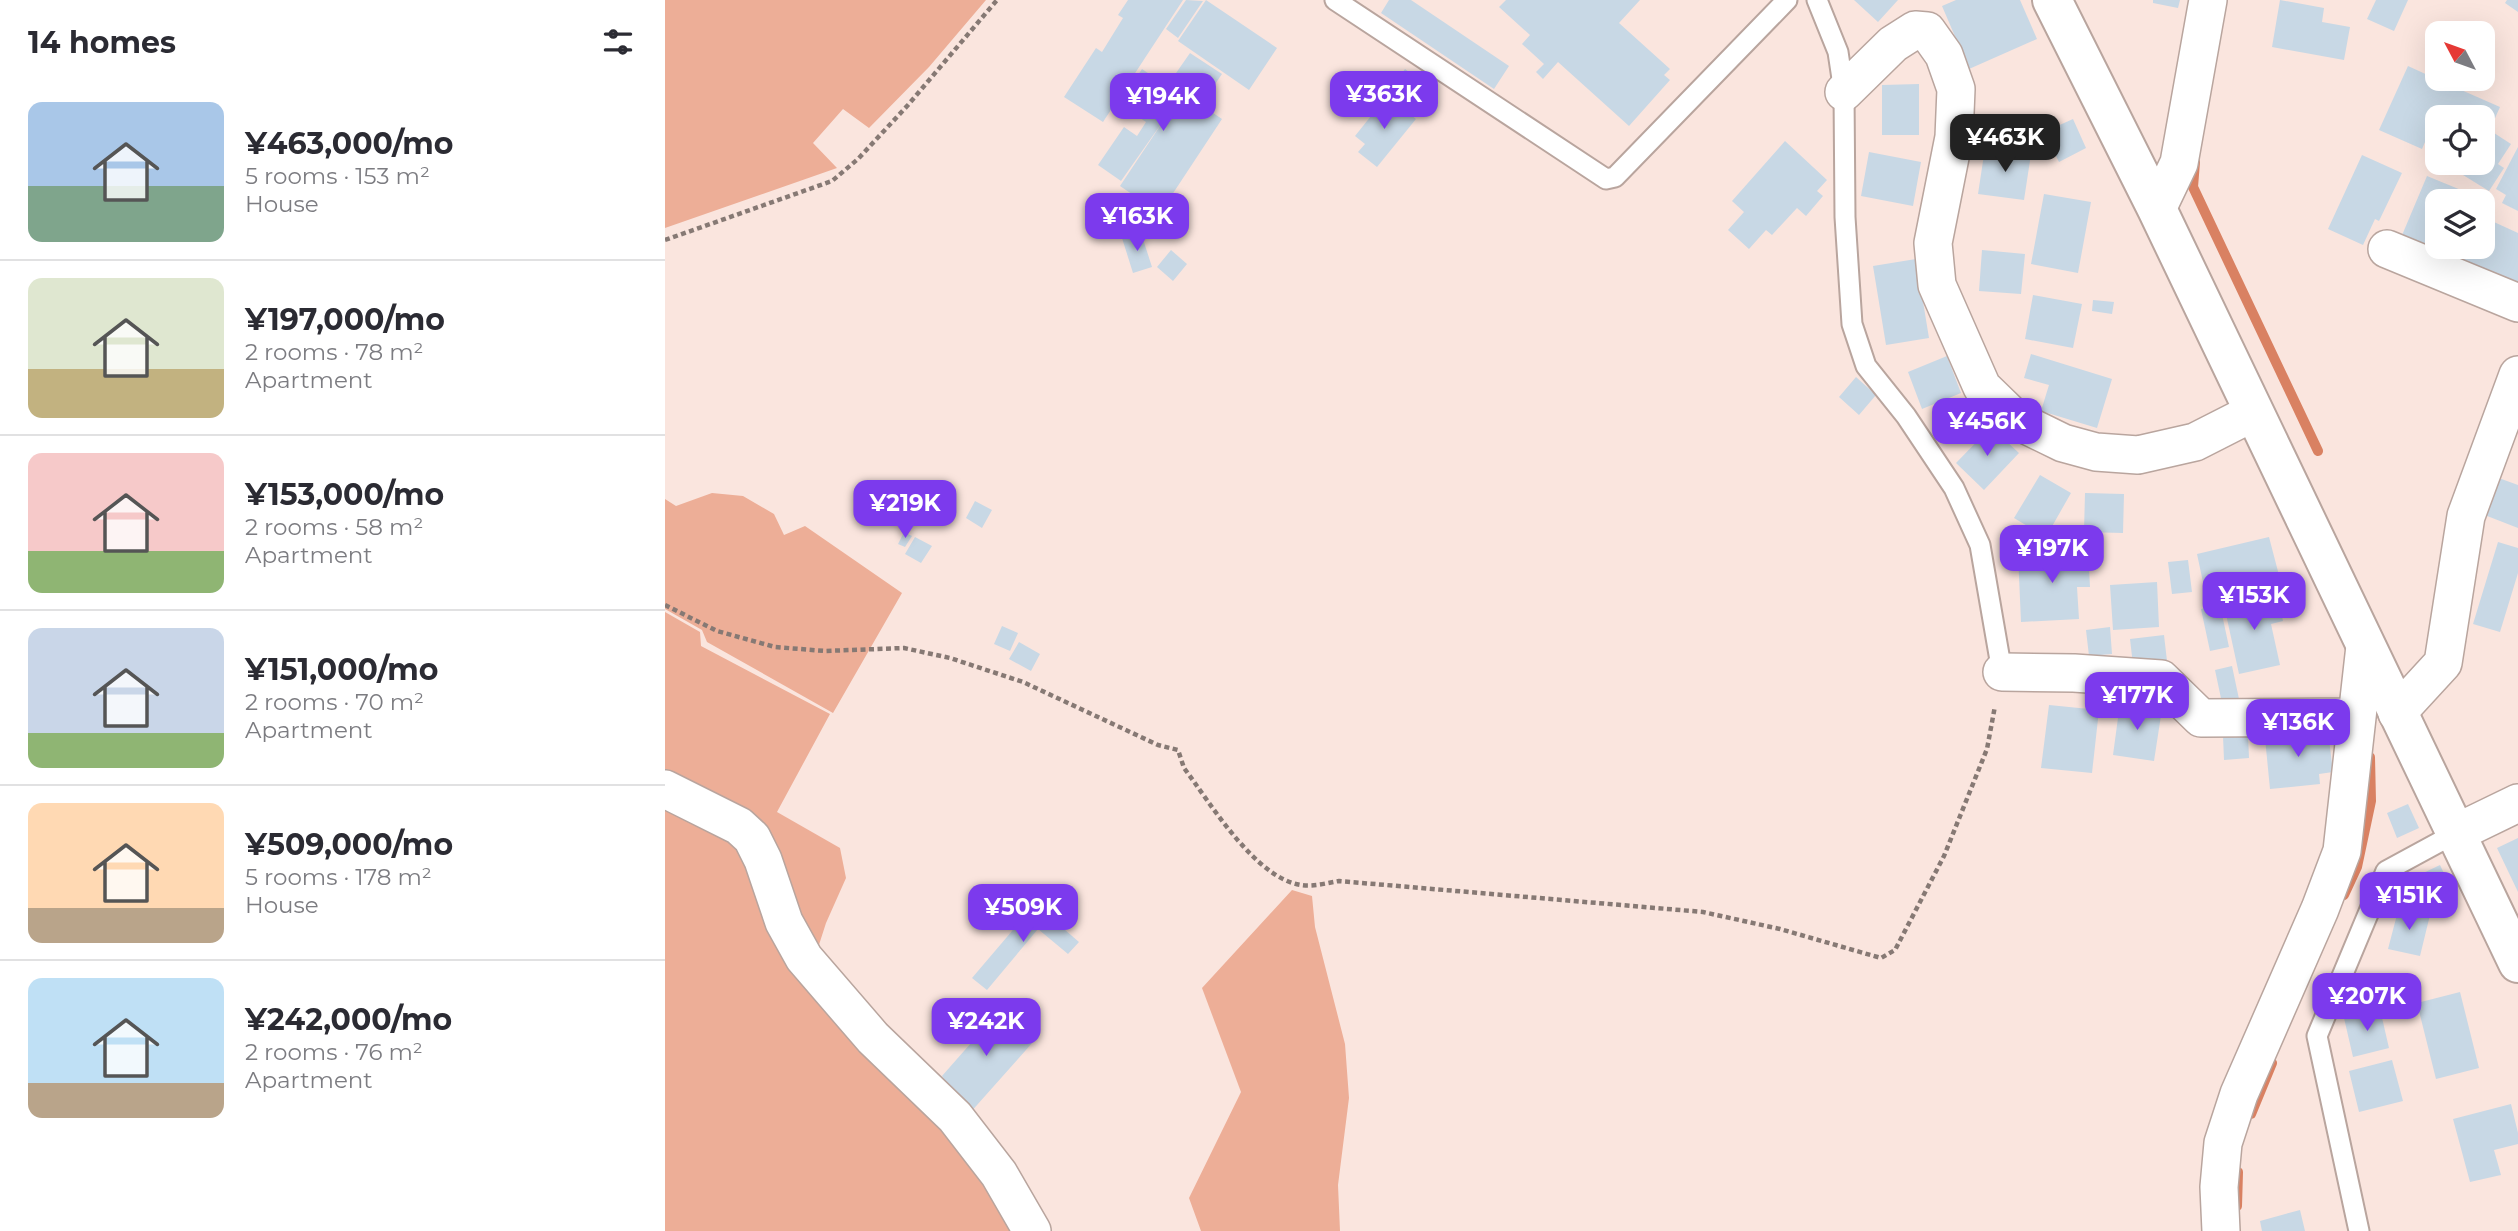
<!DOCTYPE html>
<meta charset="utf-8">
<style>
:root{--surface:#fff;--page:#f7f7f7;--text:#2b2b33;--muted:#7c7c81;--line:#e1e1e2;--accent:#7c3aed}
body{margin:0;font-family:Montserrat,sans-serif;background:var(--page);color:var(--text);height:100vh;display:flex;flex-direction:column;font-size:26px;white-space:nowrap}
*{box-sizing:border-box;margin:0}
p{font-size:23px;color:var(--muted)}
.icon{flex:none;width:38px;height:38px;fill:none;stroke:currentColor;stroke-width:2;stroke-linecap:round;stroke-linejoin:round}
.map{position:relative;flex:1;overflow:hidden}
.drawer{display:flex;flex-direction:column;background:var(--surface);width:665px}
.drawer>*{flex:none}
.needle{width:46px;rotate:311deg}
.buttons{position:absolute;left:1760px;top:21px;display:grid;gap:14px}
.buttons a{display:grid;place-items:center;width:70px;height:70px;border-radius:14px;background:var(--surface);box-shadow:0 7px 28px #0002;font-size:35px}
.price{position:absolute;translate:-50% -60px;padding:0 16px;border-radius:14px;background:var(--accent);color:#fff;font-size:23px;line-height:46px;filter:drop-shadow(0 2px 4px #0008)}
.price::after{content:'';position:absolute;left:50%;top:42px;width:21px;height:16px;margin-left:-10px;background:inherit;clip-path:polygon(0 0,100% 0,50% 100%)}
.price.current{background:#222;color:#fff}
ul{padding:0;list-style:none}
li{display:flex;align-items:center;gap:21px;height:175px;padding:0 28px}
li+li{border-top:2px solid var(--line)}
li span{display:grid;place-items:center;flex:none;width:196px;height:140px;border-radius:14px;color:#555}
li>.icon{margin-inline-start:auto}
span .icon{width:84px;height:84px;fill:#fffc;stroke-width:1}
li b{font-size:30px}
h2{display:flex;justify-content:space-between;align-items:center;height:84px;padding:0 28px;font-size:30px}
main{display:flex;flex:1;min-height:0}
.map>svg:first-child{display:block}
.green{fill:#edae97}
.lines{fill:none;stroke-linecap:round;stroke-linejoin:round}
.stream{stroke:#d98162;stroke-width:10}
.building{fill:#c8d8e5}
.lane-casing{stroke:#b9a59e;stroke-width:23}
.street-casing{stroke:#b9a59e;stroke-width:40}
.secondary-casing{stroke:#b9a59e;stroke-width:42}
.path{stroke:#867974;stroke-width:4.5;stroke-dasharray:5 3.5;stroke-linecap:butt}
.lane{stroke:#fff;stroke-width:19}
.street{stroke:#fff;stroke-width:37}
.secondary{stroke:#fff;stroke-width:38}
</style>
<main>
<section class="drawer">
<h2>14 homes<svg class="icon" aria-label="filters" viewBox="0 0 24 24"><path d="M4 7h16M4 17h16"/><circle cx="9" cy="7" r="2"/><circle cx="15" cy="17" r="2"/></svg></h2>
<ul>
<li><span style="background:linear-gradient(#a9c7e8 60%,#7fa58c 0)"><svg class="icon" aria-label="home" viewBox="0 0 24 24"><path d="M3 11l9-7 9 7M6 9v11h12V9"/></svg></span><div><b>¥463,000/mo</b><p>5 rooms · 153 m²</p><p>House</p></div></li>
<li><span style="background:linear-gradient(#dfe7d0 65%,#c2b280 0)"><svg class="icon" aria-label="home" viewBox="0 0 24 24"><path d="M3 11l9-7 9 7M6 9v11h12V9"/></svg></span><div><b>¥197,000/mo</b><p>2 rooms · 78 m²</p><p>Apartment</p></div></li>
<li><span style="background:linear-gradient(#f6c9c9 70%,#8fb573 0)"><svg class="icon" aria-label="home" viewBox="0 0 24 24"><path d="M3 11l9-7 9 7M6 9v11h12V9"/></svg></span><div><b>¥153,000/mo</b><p>2 rooms · 58 m²</p><p>Apartment</p></div></li>
<li><span style="background:linear-gradient(#c9d6e8 75%,#8fb573 0)"><svg class="icon" aria-label="home" viewBox="0 0 24 24"><path d="M3 11l9-7 9 7M6 9v11h12V9"/></svg></span><div><b>¥151,000/mo</b><p>2 rooms · 70 m²</p><p>Apartment</p></div></li>
<li><span style="background:linear-gradient(#ffd9b3 75%,#b9a48a 0)"><svg class="icon" aria-label="home" viewBox="0 0 24 24"><path d="M3 11l9-7 9 7M6 9v11h12V9"/></svg></span><div><b>¥509,000/mo</b><p>5 rooms · 178 m²</p><p>House</p></div></li>
<li><span style="background:linear-gradient(#bfe0f5 75%,#b9a48a 0)"><svg class="icon" aria-label="home" viewBox="0 0 24 24"><path d="M3 11l9-7 9 7M6 9v11h12V9"/></svg></span><div><b>¥242,000/mo</b><p>2 rooms · 76 m²</p><p>Apartment</p></div></li>
</ul>
</section>
<div class="map">
<svg width="1853" height="1231" viewBox="0 0 1853 1231">
<rect width="100%" height="100%" fill="#fae5de"/>
<path class="green" d="M0,0H321L264,67L204,128L178,109L148,143L172,168L0,228Z
M47,493L78,496L109,514L119,535L140,526L237,593L168,713L42,642L37,630L0,609V499L11,506Z
M0,612L35,632L36,646L165,714L112,812L175,848L181,878L161,923L152,951L285,1128L351,1231H0Z
M627,890L647,896L650,927L680,1044L684,1098L673,1185L675,1231H536L524,1198L576,1092L537,988Z"/>
<g class="lines">
<path class="stream" d="M1530,162L1528,187L1653,451
M1679,895L1692,867L1706,801L1705,757
M1586,1114L1607,1063
M1572,1206L1573,1172"/>
</g>
<path class="building" d="M463,0H518L438,122L399,97L431,48L437,52L458,18L453,15Z
M521,0L538,1L513,38L501,29Z
M541,0L612,48L584,90L513,41Z
M724,0H746L844,66L829,89L716,13Z
M841,0H975L954,23L1005,69L999,75L1005,80L964,126L893,62L878,79L871,72L879,64L857,44L865,35L834,7Z
M1189,0H1233L1213,22Z
M1291,0H1355L1372,39L1304,69L1277,6Z
M1488,0H1515L1513,8L1488,3Z
M1615,0L1659,8L1657,22L1685,27L1679,60L1607,47Z
M1711,0H1743L1729,31L1702,19Z
M1842,0H1853V12L1840,3Z
M525,53L557,74L544,93L525,80L517,92L557,119L495,213L455,186L501,117L456,181L433,165L459,127L472,136L481,122L454,104L477,69L502,86Z
M1743,66L1767,77L1765,82L1776,86L1778,82L1835,107L1822,136L1818,134V117H1780L1772,114L1757,149L1714,130Z
M740,69L771,92L755,113L733,96L740,88L731,81Z
M1254,84V135H1217V85Z
M722,96L751,119L712,167L693,152L700,144L690,136Z
M1408,119L1421,148L1394,162L1379,132Z
M1826,131L1846,144L1833,164L1839,168L1824,191L1798,175L1806,163H1818V143Z
M1120,141L1162,180L1152,191L1158,196L1141,216L1132,208L1107,235L1101,230L1084,249L1063,230L1079,212L1067,201Z
M1853,147V211L1837,203L1841,195L1831,189Z
M1320,148L1366,154L1359,200L1313,194Z
M1204,152L1256,162L1248,206L1196,196Z
M1697,155L1737,173L1714,221L1710,219L1698,245L1663,229Z
M1762,176L1796,190L1791,201H1773V245L1769,254L1735,240Z
M1379,194L1426,202L1413,273L1366,264Z
M1818,217L1853,233V296L1776,252L1778,247H1818Z
M476,233L487,267L468,273L457,238Z
M506,250L522,264L508,281L492,267Z
M1317,250L1360,254L1356,294L1314,291Z
M1251,259L1264,338L1221,345L1208,266Z
M1368,295L1417,304L1408,348L1360,339Z
M1428,300L1449,302L1447,314L1427,311Z
M1366,354L1447,379L1432,428L1376,411L1384,385L1359,378Z
M1282,356L1296,393L1257,409L1243,372Z
M1191,377L1211,395L1194,415L1174,397Z
M1326,427L1354,453L1319,490L1291,463Z
M1375,475L1406,493L1381,537L1349,518Z
M1831,477L1853,485V528L1817,514Z
M1420,493L1459,494L1458,533L1419,532Z
M310,501L327,510L317,528L301,518Z
M239,532L247,536L240,547L233,544Z
M250,537L267,546L256,563L240,554Z
M1604,537L1616,583L1542,601L1532,554Z
M1833,542L1853,548V573L1835,632L1808,624Z
M1423,550L1425,587H1412L1414,619L1356,622L1353,554Z
M1523,560L1527,592L1507,594L1503,562Z
M1492,582L1494,627L1448,630L1445,585Z
M1612,593L1618,621L1606,624L1615,665L1574,674L1559,605Z
M1555,605L1564,647L1545,651L1536,609Z
M337,626L353,633L345,651L329,644Z
M1445,627L1447,654L1424,656L1421,630Z
M1499,635L1502,661L1468,665L1465,639Z
M354,642L375,654L366,671L344,659Z
M1567,666L1574,699L1557,703L1550,670Z
M1455,703L1497,709L1489,761L1448,755Z
M1384,705L1434,710L1427,773L1376,768Z
M1663,731L1668,772L1654,774L1655,784L1605,789L1600,738Z
M1583,735L1584,758L1559,760L1558,736Z
M1743,804L1754,828L1732,838L1722,813Z
M1853,838V892L1832,848Z
M1775,865L1791,899L1770,909L1754,875Z
M370,904L414,942L403,954L373,929L322,990L307,978Z
M1734,907L1765,915L1755,956L1723,949Z
M1795,992L1814,1068L1771,1079L1752,1003Z
M321,1001L368,1042L304,1114L277,1076L321,1026L312,1010Z
M1715,1009L1724,1048L1688,1057L1679,1018Z
M1727,1060L1738,1101L1694,1112L1684,1071Z
M1846,1104L1853,1133V1144L1829,1150L1836,1175L1805,1182L1788,1119Z
M1635,1210L1640,1231H1597L1595,1221Z"/>
<g class="lines">
<g class="lane-casing">
<path id="lane" d="M670,0L941,179L950,177L1122,0
M1152,0L1173,52L1179,92L1180,217L1187,324L1201,366L1241,416L1289,488L1315,545L1337,672
M1694,1231L1652,1036L1721,871L1791,833"/>
</g>
<g class="street-casing">
<path id="street" d="M1179,92L1228,44L1250,30L1262,31L1279,55L1291,89L1289,137L1268,243L1272,285L1317,387L1351,420L1398,443L1431,452L1473,455L1530,442L1589,412
M1492,209L1514,163L1543,0
M1722,249L1853,303
M1337,672L1409,673L1496,679L1536,718L1690,717
M1732,713L1778,663L1801,516L1853,375
M0,789L74,826L87,838L98,860L119,922L139,958L208,1038L290,1117L334,1174L367,1231
M1791,833L1853,803
M1556,1231L1554,1187L1558,1143L1574,1094L1655,909L1677,851L1700,646"/>
</g>
<g class="secondary-casing">
<path id="secondary" d="M1387,0L1492,209L1853,963"/>
</g>
<path class="path" d="M0,240L167,181L193,159L243,105L332,0
M0,605L52,631L110,647L160,651L239,648L285,658L358,682L493,745L513,750L519,768C546,804 590,878 636,885C648,887 662,883 674,881L1038,912L1115,929L1216,958L1230,950L1279,856L1322,749L1330,706"/>
<use href="#lane" class="lane"/>
<use href="#street" class="street"/>
<use href="#secondary" class="secondary"/>
</g>
</svg>
<div class="buttons">
<a><svg class="needle" viewBox="-14 -14 28 28"><path d="M0-13l5 13h-10z" fill="#e53935"/><path d="M0 13l5-13h-10z" fill="#7c7c81"/></svg></a>
<a><svg class="icon" aria-label="locate" viewBox="0 0 24 24"><circle cx="12" cy="12" r="6"/><path d="M12 2v4M12 18v4M2 12h4M18 12h4"/></svg></a>
<a><svg class="icon" aria-label="layers" viewBox="0 0 24 24"><path d="M12 4l9 5-9 5-9-5zM3 14l9 5 9-5"/></svg></a>
</div>
<b class="price" style="left:719px;top:131px">¥363K</b>
<b class="price" style="left:498px;top:133px">¥194K</b>
<b class="price current" style="left:1340px;top:174px">¥463K</b>
<b class="price" style="left:472px;top:253px">¥163K</b>
<b class="price" style="left:1322px;top:458px">¥456K</b>
<b class="price" style="left:240px;top:540px">¥219K</b>
<b class="price" style="left:1387px;top:585px">¥197K</b>
<b class="price" style="left:1589px;top:632px">¥153K</b>
<b class="price" style="left:1472px;top:732px">¥177K</b>
<b class="price" style="left:1633px;top:759px">¥136K</b>
<b class="price" style="left:1744px;top:932px">¥151K</b>
<b class="price" style="left:358px;top:944px">¥509K</b>
<b class="price" style="left:1702px;top:1033px">¥207K</b>
<b class="price" style="left:321px;top:1058px">¥242K</b>
</div>
</main>
